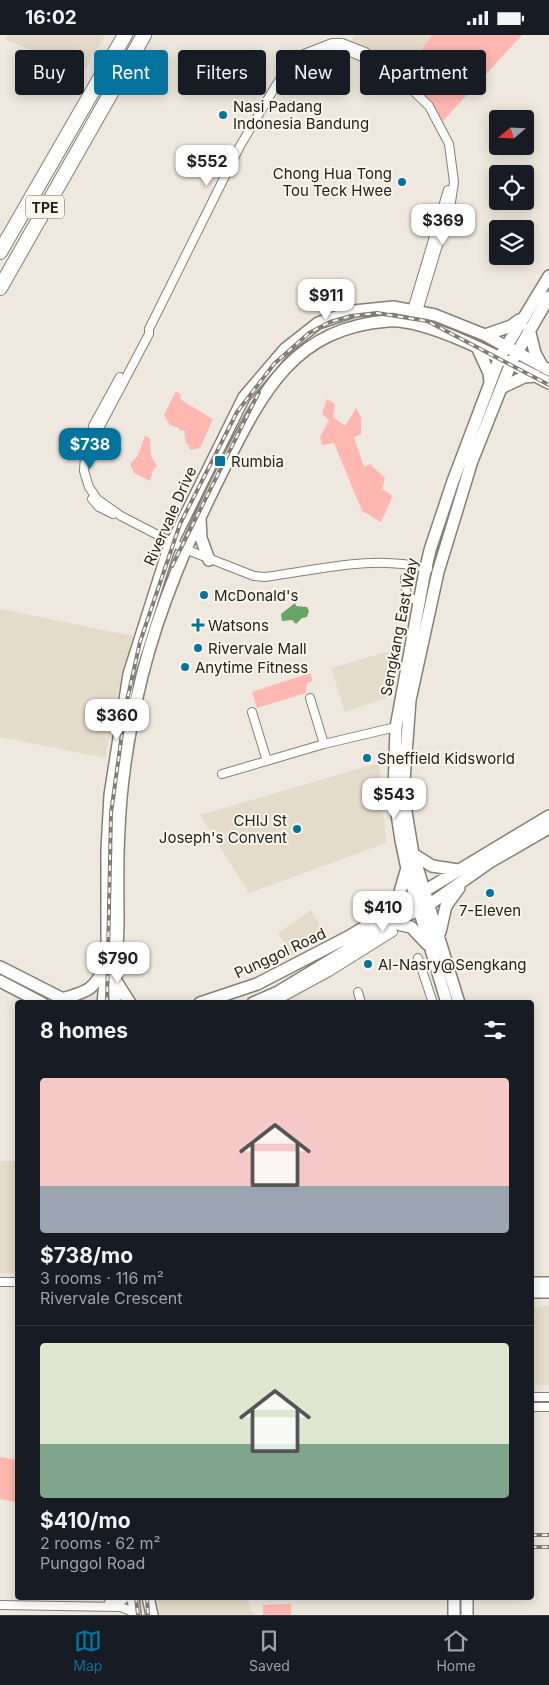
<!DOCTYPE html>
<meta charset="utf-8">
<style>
:root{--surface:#171b24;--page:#242831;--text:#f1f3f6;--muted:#9ea1a6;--line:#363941;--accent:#04739e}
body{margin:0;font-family:Inter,sans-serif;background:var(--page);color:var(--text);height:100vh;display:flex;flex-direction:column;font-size:19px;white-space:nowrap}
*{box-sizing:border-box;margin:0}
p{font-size:16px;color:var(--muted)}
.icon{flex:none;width:28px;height:28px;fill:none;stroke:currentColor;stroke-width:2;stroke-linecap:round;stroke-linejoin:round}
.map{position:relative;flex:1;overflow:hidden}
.sheet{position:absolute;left:15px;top:965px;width:519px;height:600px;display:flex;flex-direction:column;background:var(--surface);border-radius:5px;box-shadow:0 2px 12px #0003}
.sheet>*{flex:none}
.banner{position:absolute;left:15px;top:15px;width:520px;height:45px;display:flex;gap:10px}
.needle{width:32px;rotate:251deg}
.tools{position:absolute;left:489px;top:75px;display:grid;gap:10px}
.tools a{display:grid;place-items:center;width:45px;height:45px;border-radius:5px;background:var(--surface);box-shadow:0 2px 12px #0003;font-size:25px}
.price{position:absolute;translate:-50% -42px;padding:0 11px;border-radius:10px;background:#fff;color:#222;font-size:16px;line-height:32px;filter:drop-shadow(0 1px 2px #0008)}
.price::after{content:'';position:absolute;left:50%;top:30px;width:15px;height:11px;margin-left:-8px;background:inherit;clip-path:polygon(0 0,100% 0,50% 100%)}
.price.selected{background:var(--accent);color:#fff}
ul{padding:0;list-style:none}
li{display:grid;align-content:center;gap:10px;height:265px;padding:0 25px}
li+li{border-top:1px solid var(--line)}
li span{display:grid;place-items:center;height:155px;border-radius:5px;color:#555}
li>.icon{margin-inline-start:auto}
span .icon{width:90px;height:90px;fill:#fffc;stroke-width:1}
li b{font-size:21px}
h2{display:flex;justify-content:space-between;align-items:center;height:60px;padding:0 25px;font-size:21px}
.chip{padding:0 18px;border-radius:5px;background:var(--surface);box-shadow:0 2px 12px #0003;font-size:18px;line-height:45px}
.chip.selected{background:var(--accent);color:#fff}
.status{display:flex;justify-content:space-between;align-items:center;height:35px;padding:0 25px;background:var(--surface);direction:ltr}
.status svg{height:14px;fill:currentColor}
.menu{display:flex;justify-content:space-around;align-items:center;height:70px;border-top:1px solid var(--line);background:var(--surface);font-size:14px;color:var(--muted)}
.menu a{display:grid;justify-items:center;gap:2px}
.menu .selected{color:var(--accent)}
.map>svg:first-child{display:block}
.built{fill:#e4dbca}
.green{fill:#feb8b1}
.water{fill:#66a567}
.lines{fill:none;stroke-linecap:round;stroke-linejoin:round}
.street-casing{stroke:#858076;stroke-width:10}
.secondary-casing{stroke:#858076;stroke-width:14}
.highway-casing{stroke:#858076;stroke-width:16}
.street{stroke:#fff;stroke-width:8}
.secondary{stroke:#fff;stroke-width:11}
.highway{stroke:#fff;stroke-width:14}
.rail-casing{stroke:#807c76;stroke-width:4}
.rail{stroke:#fbf6eb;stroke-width:2;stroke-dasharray:5.5;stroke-linecap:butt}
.poi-dot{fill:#04739e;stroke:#fbf6eb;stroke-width:2}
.labels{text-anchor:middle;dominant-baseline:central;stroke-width:4;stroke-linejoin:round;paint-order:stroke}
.shield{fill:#fbf6eb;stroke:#64625c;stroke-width:1}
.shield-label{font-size:14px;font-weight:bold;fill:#23221e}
.poi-label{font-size:15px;fill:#23221e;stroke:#fbf6eb;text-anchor:start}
.street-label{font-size:15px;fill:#23221e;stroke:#fbf6eb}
</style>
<div class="status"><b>16:02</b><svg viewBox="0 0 49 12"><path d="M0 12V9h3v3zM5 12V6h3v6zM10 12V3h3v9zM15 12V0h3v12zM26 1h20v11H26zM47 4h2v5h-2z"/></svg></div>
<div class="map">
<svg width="549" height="1580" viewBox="0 0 549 1580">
<rect width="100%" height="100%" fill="#eee8de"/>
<path class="built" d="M7,0H105L85,35L5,5Z
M354,0H432L403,41L370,15L350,7Z
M0,574L133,601L118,658L105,723L0,702Z
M397,614L386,663L345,677L331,633Z
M379,728L386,808L249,858L200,780Z
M311,875L326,901L292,921L278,898Z
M0,1126H17V1237L0,1238Z
M549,1270V1350H531V1274Z
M158,1563H250L248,1567L254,1580H160Z"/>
<path class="green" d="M432,0H522L443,86L430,66L403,41Z
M176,356L181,360L180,363L184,367L213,384L200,413L190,415L188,409H186L184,395L180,396L179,393L170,390L164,380Z
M327,364L335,369L333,382L345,391L356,373L361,382V399L354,402L364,432L370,429L385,443L382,454L393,461L381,487L362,476L334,408L322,410L320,402L329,385L322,379Z
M145,401L150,403L151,421L157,431L153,435L150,446L134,438L130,429L138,420Z
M310,638L313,646L307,648L306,658L257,673L252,657Z
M0,1422L17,1425V1467L0,1464Z
M291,1569V1580H263V1570Z"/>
<path class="water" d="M295,568L296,571L307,572L309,576L307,582L302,583L296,589L292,585L282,586L281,579Z"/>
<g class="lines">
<g class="street-casing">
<path id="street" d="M305,25C329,6 356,15 378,33
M412,275L448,155
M418,276L451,167L454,147L449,109L429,71L405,48L365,17L342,8H332L304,19L285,37L275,52L240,111L149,294V299L85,420L84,436L89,452L97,464L121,481L185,514L254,541L265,542C318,535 375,519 428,534
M93,391L120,342
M92,464L99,472L113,479
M405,543L407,563L420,565
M310,663L324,709
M252,677L267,726
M222,739L324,709L396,692
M418,923L433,968
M358,957L361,968
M272,968L329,937L393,897
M0,1247H18
M531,1362H549
M531,1372H549
M109,1568L121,1566L127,1562
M0,1570L121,1572L135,1578"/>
</g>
<g class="secondary-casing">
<path id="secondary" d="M529,294L535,318L542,331
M485,300L511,291L519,285
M478,314L489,338L490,347
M503,352L524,342L536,341
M200,484L201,503L209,525
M413,819L432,831L458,835
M390,876L398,864L406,836
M392,888L411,892L427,909
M440,897L446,871L459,853
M0,932L71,968
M0,946L42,968
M116,946L130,968
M62,964C88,956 91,957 105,933
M103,968L107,929V815L110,760L129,639L168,516L244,362L285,314L318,288L354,276L393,272L435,280L485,300L549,335
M115,968C115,942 117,916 118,890C118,858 117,826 119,794C121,744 130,690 142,641C160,569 190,501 223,435C262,358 293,293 388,286C429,283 512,329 549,348
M200,968L257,949L348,902L549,781
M253,968L278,957L392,888L430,869L490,827L549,793
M447,968L407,834L401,805L394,760L396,692L424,541L430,515L453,446L500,322L549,241
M459,968L413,819L403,759L410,665L438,537L472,426L511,328L549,262
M531,1248H549
M531,1257H549
M133,1562L135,1580
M148,1562L152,1580
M454,1562V1580
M467,1562V1580"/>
</g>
<g class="highway-casing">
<path id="highway" d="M0,217L125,0
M0,253L144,0"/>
</g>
<use href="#street" class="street"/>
<use href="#secondary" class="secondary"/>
<use href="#highway" class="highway"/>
<g class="rail-casing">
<path id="rail" d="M172,531L259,357
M107,968L111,778L126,670L140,607L180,489L237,377L274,329L309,298L330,287L351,281L377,278L427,286L549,350
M531,1500H549
M531,1512H549
M136,1562L138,1580
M147,1562L148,1580"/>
</g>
<use href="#rail" class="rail"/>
</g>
<g class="poi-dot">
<circle cx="223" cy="80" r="5"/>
<circle cx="402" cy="147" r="5"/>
<rect x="214" y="420" width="12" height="12" rx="2.5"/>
<circle cx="204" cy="560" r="5"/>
<path d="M195.5 582.5h5v5h5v5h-5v5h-5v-5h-5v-5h5z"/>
<circle cx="198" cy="613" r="5"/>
<circle cx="185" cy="632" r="5"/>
<circle cx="367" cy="723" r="5"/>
<circle cx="297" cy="794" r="5"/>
<circle cx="490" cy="858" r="5"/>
<circle cx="368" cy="929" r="5"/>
</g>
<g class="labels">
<rect class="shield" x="26" y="160.5" width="38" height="23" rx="4"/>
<g class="shield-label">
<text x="45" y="172">TPE</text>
</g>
<g class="poi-label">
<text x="233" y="71">Nasi Padang<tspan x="233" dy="17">Indonesia Bandung</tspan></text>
<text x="392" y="138" text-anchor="end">Chong Hua Tong<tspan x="392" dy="17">Tou Teck Hwee</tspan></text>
<text x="231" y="426">Rumbia</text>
<text x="214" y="560">McDonald's</text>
<text x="208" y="590">Watsons</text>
<text x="208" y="613">Rivervale Mall</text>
<text x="195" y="632">Anytime Fitness</text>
<text x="377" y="723">Sheffield Kidsworld</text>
<text x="287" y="785" text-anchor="end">CHIJ St<tspan x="287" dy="17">Joseph's Convent</tspan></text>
<text x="490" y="875" text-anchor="middle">7-Eleven</text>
<text x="378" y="929">Al-Nasry@Sengkang</text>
</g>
<g class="street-label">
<text transform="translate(170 481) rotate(-66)">Rivervale Drive</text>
<text transform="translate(399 592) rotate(-79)">Sengkang East Way</text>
<text transform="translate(280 918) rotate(-25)">Punggol Road</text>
</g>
</g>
</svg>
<div class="tools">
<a><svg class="needle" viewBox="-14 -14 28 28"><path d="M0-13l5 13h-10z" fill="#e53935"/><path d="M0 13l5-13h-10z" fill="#9ea1a6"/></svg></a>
<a><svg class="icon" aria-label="locate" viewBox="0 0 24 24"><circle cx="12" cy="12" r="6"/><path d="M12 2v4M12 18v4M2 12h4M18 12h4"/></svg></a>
<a><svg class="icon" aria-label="layers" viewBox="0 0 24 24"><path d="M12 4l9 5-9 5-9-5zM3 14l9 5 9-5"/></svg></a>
</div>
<b class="price" style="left:207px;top:152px">$552</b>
<b class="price" style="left:443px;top:211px">$369</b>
<b class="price" style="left:326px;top:286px">$911</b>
<b class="price selected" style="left:90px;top:435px">$738</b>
<b class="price" style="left:117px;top:706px">$360</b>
<b class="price" style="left:394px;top:785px">$543</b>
<b class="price" style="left:383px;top:898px">$410</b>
<b class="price" style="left:118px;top:949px">$790</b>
<div class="banner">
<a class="chip">Buy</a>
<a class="chip selected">Rent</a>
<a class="chip">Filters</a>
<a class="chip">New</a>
<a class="chip">Apartment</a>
</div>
<section class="sheet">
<h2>8 homes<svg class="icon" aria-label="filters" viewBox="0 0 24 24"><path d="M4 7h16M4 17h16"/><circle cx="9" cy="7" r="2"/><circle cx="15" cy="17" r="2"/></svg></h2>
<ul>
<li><span style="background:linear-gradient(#f6c9c9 70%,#9aa5b1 0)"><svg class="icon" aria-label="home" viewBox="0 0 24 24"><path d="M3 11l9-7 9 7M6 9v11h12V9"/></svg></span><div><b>$738/mo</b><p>3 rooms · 116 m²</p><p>Rivervale Crescent</p></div></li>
<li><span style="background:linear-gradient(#dfe7d0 65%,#7fa58c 0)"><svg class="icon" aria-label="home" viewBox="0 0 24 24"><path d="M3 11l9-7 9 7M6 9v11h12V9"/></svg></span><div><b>$410/mo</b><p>2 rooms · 62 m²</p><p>Punggol Road</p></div></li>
</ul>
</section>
</div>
<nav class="menu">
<a class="selected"><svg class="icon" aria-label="map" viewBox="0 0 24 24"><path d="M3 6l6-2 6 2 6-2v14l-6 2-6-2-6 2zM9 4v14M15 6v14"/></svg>Map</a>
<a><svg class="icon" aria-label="saved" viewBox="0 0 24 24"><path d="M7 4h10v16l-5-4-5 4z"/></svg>Saved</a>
<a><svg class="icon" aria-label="home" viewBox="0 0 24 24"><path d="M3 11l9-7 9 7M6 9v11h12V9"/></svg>Home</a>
</nav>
